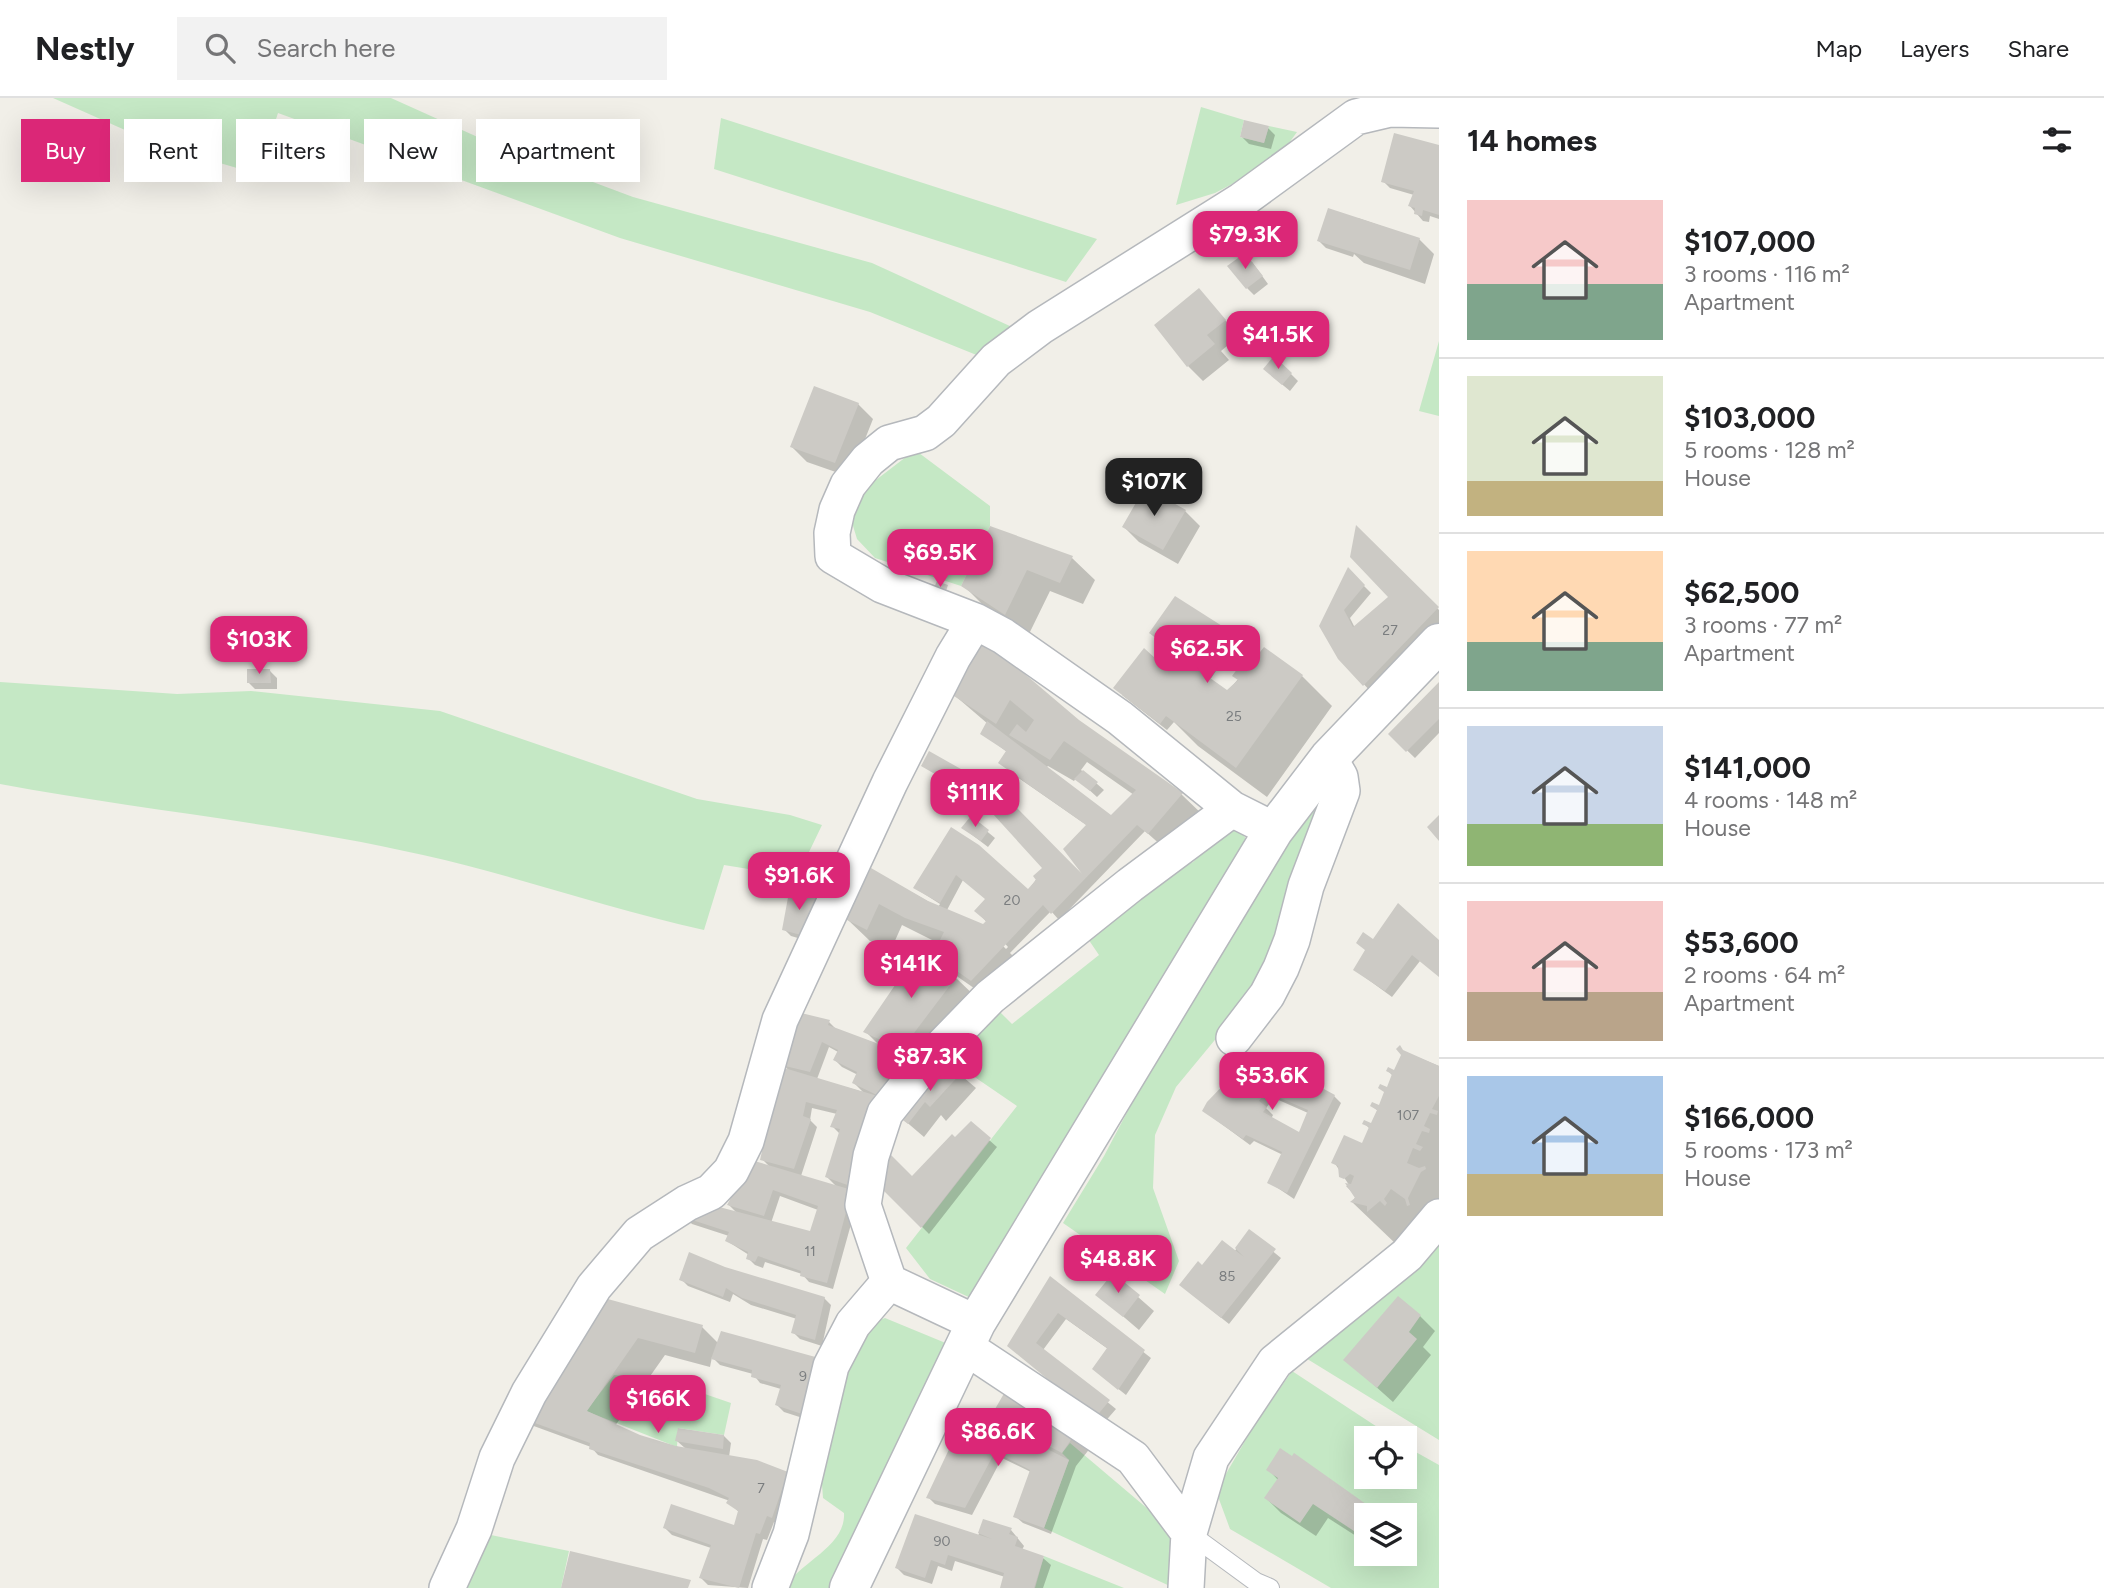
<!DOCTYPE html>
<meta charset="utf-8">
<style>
:root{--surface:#fff;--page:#f2f2f2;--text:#202124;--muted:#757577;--line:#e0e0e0;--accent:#db2777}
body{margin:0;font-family:Figtree,sans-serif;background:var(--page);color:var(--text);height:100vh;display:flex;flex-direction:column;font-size:26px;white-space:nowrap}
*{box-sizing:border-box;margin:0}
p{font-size:23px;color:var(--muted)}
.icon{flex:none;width:38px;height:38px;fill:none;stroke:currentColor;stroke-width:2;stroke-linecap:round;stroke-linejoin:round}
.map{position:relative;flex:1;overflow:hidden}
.panel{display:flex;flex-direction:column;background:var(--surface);width:665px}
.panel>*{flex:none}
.hud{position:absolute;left:21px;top:21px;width:665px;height:63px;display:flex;gap:14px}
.buttons{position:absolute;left:1354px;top:1328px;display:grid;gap:14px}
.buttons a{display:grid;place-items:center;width:63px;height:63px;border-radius:0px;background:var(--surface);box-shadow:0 7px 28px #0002;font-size:35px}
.price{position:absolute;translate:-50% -60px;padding:0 16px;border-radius:14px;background:var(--accent);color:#fff;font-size:23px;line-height:46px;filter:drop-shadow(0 2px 4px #0008)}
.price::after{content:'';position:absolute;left:50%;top:42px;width:21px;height:16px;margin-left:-10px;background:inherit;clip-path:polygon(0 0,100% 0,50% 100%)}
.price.current{background:#222;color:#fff}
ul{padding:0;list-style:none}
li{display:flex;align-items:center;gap:21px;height:175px;padding:0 28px}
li+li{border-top:2px solid var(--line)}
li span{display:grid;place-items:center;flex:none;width:196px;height:140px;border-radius:0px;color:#555}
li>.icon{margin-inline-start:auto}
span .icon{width:84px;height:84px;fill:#fffc;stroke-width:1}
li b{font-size:30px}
h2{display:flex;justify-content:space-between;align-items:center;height:84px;padding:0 28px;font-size:30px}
.chip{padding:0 24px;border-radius:0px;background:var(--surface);box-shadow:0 7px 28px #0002;font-size:24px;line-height:63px}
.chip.current{background:var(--accent);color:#fff}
header{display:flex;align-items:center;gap:42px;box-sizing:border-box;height:98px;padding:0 35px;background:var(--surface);border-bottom:2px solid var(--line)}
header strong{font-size:33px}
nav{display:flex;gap:38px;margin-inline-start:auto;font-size:24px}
.search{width:490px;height:63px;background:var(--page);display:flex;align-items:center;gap:18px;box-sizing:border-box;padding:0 24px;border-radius:0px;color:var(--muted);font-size:26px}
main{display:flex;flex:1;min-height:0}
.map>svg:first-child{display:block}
.green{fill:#c5e8c5;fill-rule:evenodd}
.shadow{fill:#0003;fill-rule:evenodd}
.building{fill:#cccac5;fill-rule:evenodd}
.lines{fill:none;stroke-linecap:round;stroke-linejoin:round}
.service-casing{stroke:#b5b8bc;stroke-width:20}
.minor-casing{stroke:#b5b8bc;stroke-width:38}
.tertiary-casing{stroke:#b5b8bc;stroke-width:41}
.service{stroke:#fff;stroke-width:18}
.minor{stroke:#fff;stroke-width:35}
.tertiary{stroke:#fff;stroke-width:38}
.labels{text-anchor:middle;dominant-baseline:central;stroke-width:7;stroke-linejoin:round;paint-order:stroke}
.number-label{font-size:14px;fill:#7a7d7f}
</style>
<header>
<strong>Nestly</strong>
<div class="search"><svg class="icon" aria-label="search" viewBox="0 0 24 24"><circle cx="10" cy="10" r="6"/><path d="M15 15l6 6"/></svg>Search here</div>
<nav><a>Map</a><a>Layers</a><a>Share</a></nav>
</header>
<main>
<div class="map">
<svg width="1439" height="1490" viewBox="0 0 1439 1490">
<rect width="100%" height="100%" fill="#f1efe8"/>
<path class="green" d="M53,0H391L502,50L633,99L872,165L1012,229L979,258L870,214L620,140L278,15L258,76L161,48Z
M1201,9L1244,22L1240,39L1264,45L1269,28L1297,34L1276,63L1215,95L1176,107Z
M721,20L1097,141L1066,184L714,71Z
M1439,243V318L1419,313Z
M915,352L990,408V428L961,488L875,460L857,441L850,418L859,395Z
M0,584L177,596L251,593L440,613L697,701L790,717L822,727L797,779L724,767L704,832C609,811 517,778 423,757C283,725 140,712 0,686Z
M1311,696H1331L1252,897L1176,989L1155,1037L1153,1090L1179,1163L1165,1196L1063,1125L1104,1058L1200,876Z
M1228,732H1242L1247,745L975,1202L930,1181L906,1150L1017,1008L960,969L967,959L959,951L996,910L1012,926L1099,857L1084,835L1156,781L1193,764Z
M1439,1141V1342L1304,1259Z
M885,1220L948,1246L835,1490H785C799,1464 846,1449 844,1415L823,1400L821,1373L852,1250L868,1227Z
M1292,1273L1394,1340H1367V1379H1405V1348L1439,1367V1490H1331L1230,1431L1216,1393L1252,1331ZM1367,1418H1405V1456H1367Z
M614,1277L664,1282L731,1305L724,1337L678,1330L677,1349L586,1313Z
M1070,1345L1168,1428L1179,1455L1172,1489L1044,1430L1069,1362L1062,1355Z
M491,1437L569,1453L561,1490H456Z
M1044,1458L1124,1490H1035Z"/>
<path class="shadow" d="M1268,30L1275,37L1271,51L1249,46L1242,39Z
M1439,48V121L1430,118L1429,124L1423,123L1410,108L1414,97L1390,90L1383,83Z
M1358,120L1419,141L1434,156L1425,186L1364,165L1354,156L1353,159L1326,150L1319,143Z
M1252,164L1268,186L1254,197L1247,190Z
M1199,192L1239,238L1221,253L1229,262L1203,283L1188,268Z
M1291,276L1298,283L1290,293L1272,278Z
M858,306L873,321L850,379L807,364L792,349Z
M1185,413L1200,428L1178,466L1139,444L1124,429Z
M1357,430L1439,512V526L1371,594L1340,560L1321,528L1348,472L1371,495L1350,520L1355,530L1390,499Z
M1072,460L1095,482L1083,506L1050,493L1028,538L986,510L963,487Z
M1151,535H1229L1236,542L1210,582L1227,594L1264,551L1302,578L1332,608L1267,699L1198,648L1174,624L1167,632L1122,597L1166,572L1178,556Z
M985,545L1078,623L1181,696L1204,718L1172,757L1145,733L1059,822L1051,813L1010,855L1025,870L994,904L958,879L935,856L940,846L902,827L890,854L870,843L847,821L872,772L938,809L940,806L915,790L951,731L1028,793L1044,770L997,713L923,667L990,689L1082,776L1088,728L1007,672V654L982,635L988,626L953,596ZM1087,664L1134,697L1111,719L1046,670L1048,668L1074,683L1076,680L1097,699L1104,692L1081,672ZM963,782L987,801L977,813L1008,849L1006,851L982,827L947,812Z
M270,573L277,580V591H255L248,584Z
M1439,586V635L1415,660L1390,636Z
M972,721L995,740L988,749L963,730Z
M817,798L808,843L791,838L784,831Z
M1399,807L1420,863L1392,899L1355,872Z
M920,854L956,880L979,902L848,1091L858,1101L833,1191L809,1184L802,1176L765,1164L763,1170L755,1167L748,1160L749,1157L727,1143L729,1138L692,1126L686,1120L738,1116L729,1107L770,1069L762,1061L790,974L783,966L799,916L829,924L837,932L880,948L865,933ZM829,949L838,954L835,962L842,969L858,977L854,985L863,994L817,981ZM812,1010L837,1016L832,1028L840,1036L827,1079L837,1089L801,1078L817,1029L810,1022ZM780,1098L818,1112L811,1135L771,1125Z
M1405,954L1439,968V1127L1398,1148L1352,1104L1356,1098L1346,1088L1349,1087L1334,1064L1363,1047L1370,1031L1364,1025L1372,1027L1378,1013L1372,1008L1380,1009L1393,978L1388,973L1395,974Z
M1255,956L1334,998L1341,1005L1294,1101L1269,1084L1283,1057L1254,1043L1250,1047L1204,1013ZM1274,1000L1308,1015L1300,1036L1271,1021L1273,1017L1266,1010Z
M949,967L976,990L946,1023L941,1017L924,1039L897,1016Z
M971,1026L997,1049L929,1136L879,1085L912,1080Z
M1249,1134L1281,1160L1229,1226L1189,1194L1203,1169L1234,1154Z
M724,1170L824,1200L831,1207L822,1248L800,1241L793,1234L797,1221L751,1207L733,1196L730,1204L688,1188L681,1181Z
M1113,1177L1154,1213L1139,1232L1097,1196Z
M1050,1181L1151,1260L1126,1297L1102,1278L1108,1251L1066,1221L1043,1252L1116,1311L1103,1326L1016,1254Z
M604,1202L702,1229L719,1246L818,1261L812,1323L784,1314L777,1307L781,1291L760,1285L753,1276L720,1267L712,1259L710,1269L665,1257L615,1328L639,1339L686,1351L677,1343L724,1338L731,1345L729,1359L787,1376L794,1383L780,1426L774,1424L767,1442L763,1441L748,1490L708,1487L701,1480L711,1450L672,1437L665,1430L735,1429L739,1414L729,1405L730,1403L598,1357L591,1349L531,1327Z
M1420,1218L1435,1233L1423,1249L1431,1257L1393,1304L1345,1261Z
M1007,1295L1091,1349L1076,1368L1051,1436L1023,1425L1015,1418L1031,1374L1002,1360L972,1417L935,1406L928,1399L1007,1332L993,1318Z
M1268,1371L1372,1413L1377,1418H1367V1445L1328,1420L1316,1438L1281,1415L1266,1400L1278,1382Z
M984,1423L1011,1432L1024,1448L1022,1452L1043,1460L1051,1467L1043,1490H1001L1005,1479L955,1463L952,1473L938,1468L932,1486L904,1477L897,1470L978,1438Z"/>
<path class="building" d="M1244,22L1269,28L1264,45L1240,39Z
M1394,35L1439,47V117L1423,112L1422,118L1414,116L1415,110L1408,108L1414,93L1381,84Z
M1328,110L1420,140L1410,172L1317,143Z
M1245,155L1263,178L1246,191L1227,168Z
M1199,190L1226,222L1207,237L1215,246L1187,269L1154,227Z
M1274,258L1292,275L1282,287L1263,271Z
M814,288L859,305L835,365L790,349Z
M1145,389L1186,412L1163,452L1122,429Z
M1356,427L1439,509L1363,588L1338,561L1319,528L1348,469L1365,487L1344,512L1353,529L1388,499L1350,459Z
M990,428L1073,458L1060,485L1027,472L1005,517L961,488Z
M937,483L948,487L944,499L932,494Z
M1175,498L1230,533L1203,575L1227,592L1238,582L1232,578L1250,554L1256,559L1264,549L1303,577L1236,670L1166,618L1160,626L1113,590L1144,550L1166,570L1176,555L1149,535Z
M985,542L1079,622L1183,695L1148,736L1137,727L1051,816L1043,807L971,883L933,856L944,834L905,820L879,806L867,832L845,821L871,770L928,803L983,826L986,823L974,813L985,801L956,777L940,805L913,790L951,729L979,747L1028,791L1036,782L1033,778L1042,770L992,715L997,712L921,668L929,653L991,688L1007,700L1082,776L1063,751L1086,727L998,665L1006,653L980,636L987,623L1111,717L1136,692L1064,643L1050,662L1009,637L1017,626L1026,634L1034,622L1010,602L996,626L951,596Z
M247,571H270L271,585H247Z
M1439,584V621L1406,654L1388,636Z
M1083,672L1098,684L1090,693L1074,681Z
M1439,717V743L1427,729Z
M971,718L989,732L981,743L961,730Z
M789,794L818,797L816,815H810L801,837L782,832Z
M1398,805L1439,842V879L1412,857L1385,893L1353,872L1365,852L1356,845L1363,834L1373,841Z
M919,852L957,878L905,947L898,942L894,948L863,934Z
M797,914L830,922L828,927L903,955L881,999L853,1089L825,1079L840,1031L830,1029L837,1012L806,1004L803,1018L811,1021L794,1071L760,1062L781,969L881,999L852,985L857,974L833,962L838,952L822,944L810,974L781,967Z
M1400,947L1403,952L1439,968V998L1432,1011L1438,1013L1437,1017L1430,1015L1424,1028L1430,1031L1429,1035L1422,1033L1416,1046L1423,1049L1420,1053L1413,1050L1407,1065L1419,1070L1425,1068L1426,1071L1421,1074L1408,1100L1410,1107L1407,1108L1405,1101L1391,1091L1384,1101L1387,1105L1385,1108L1380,1103L1367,1114V1108L1350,1104L1355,1100L1345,1085L1351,1086L1354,1078L1350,1076L1344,1081L1339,1079L1338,1068L1331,1065L1344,1037L1362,1045L1369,1029L1362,1026L1364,1022L1371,1025L1377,1012L1370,1008L1372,1004L1379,1007L1384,994L1378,990L1380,986L1387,989L1392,976L1386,973L1388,969L1394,972L1401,957L1396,951Z
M1255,954L1335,997L1287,1095L1267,1085L1282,1054L1246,1037L1243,1041L1202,1013L1207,1004ZM1266,994L1308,1012L1299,1034L1263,1014L1267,1009L1259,1003Z
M949,965L963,973L930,1009L925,1004L908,1026L895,1016Z
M971,1023L991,1040L921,1130L877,1086L882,1048L912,1078L952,1036L955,1039Z
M751,1062L852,1092L827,1185L800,1178L801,1173L758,1158L755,1164L746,1161L748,1154L725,1143L729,1134L683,1119L704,1105L810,1133L818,1108L773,1092L764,1118L727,1107Z
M1249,1131L1276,1151L1221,1220L1179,1187L1198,1163L1202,1167L1222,1142L1244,1159L1235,1150Z
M689,1154L725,1169L825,1199L815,1242L791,1235L796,1217L742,1200L726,1190L723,1199L679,1182Z
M1113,1175L1140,1197L1123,1219L1095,1197Z
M1050,1178L1145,1252L1118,1292L1092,1271L1107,1250L1058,1215L1036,1245L1110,1302L1095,1320L1007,1248Z
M1398,1198L1421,1217L1409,1234L1417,1241L1377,1290L1343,1262Z
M604,1200L703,1227L695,1255L638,1240L587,1313L640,1337L676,1348L757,1362L788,1374L772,1420L767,1418L760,1436L756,1435L739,1490L699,1480L711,1447L663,1430L671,1406L734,1427L738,1413L726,1405L729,1400L709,1390L589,1351L590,1345L521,1320Z
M721,1233L819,1260L805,1317L775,1307L781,1287L751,1279L752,1272L711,1261Z
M1006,1292L1077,1333L1062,1355L991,1318Z
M968,1311L1069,1362L1044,1430L1013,1419L1030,1372L995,1354L965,1410L926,1400Z
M678,1330L724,1337L723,1351L675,1343Z
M1280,1350L1292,1358L1294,1355L1373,1411L1357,1435L1313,1406L1300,1425L1264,1400L1278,1380L1266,1372Z
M915,1416L992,1441L978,1435L983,1421L1012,1430L1009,1436L1018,1439L1015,1448L1044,1458L1034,1490H1000L1004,1475L948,1457L945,1467L931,1462L925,1480L895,1470Z
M570,1453L691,1482L688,1490H561Z"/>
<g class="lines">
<g class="service-casing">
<path id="service" d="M1189,1435L1256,1484L1270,1490"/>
</g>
<g class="minor-casing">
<path id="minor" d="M975,523L1003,538L1120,620L1232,711L1274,732
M1234,940L1267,897L1281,870L1292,842L1306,788L1342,693L1340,679L1329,660
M889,1184L976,1225
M964,1248L1133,1360L1189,1435
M447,1490L474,1431L497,1360L529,1295L594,1189L639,1136L687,1105L711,1094L731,1073L746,1043L780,922L890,684L953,559L975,523L882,487L833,458L832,435L837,412L848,387L868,362L889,345L925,335L941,323L996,262L1040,229L1242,102L1356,19L1390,11L1439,12
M770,1490L791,1436L831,1268L853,1226L889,1184L863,1107L871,1058L885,1015L921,970L990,899L1130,787L1232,711
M1186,1490L1189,1435L1211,1360L1275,1264L1407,1157L1439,1119"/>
</g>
<g class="tertiary-casing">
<path id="tertiary" d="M849,1490L976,1225L1274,732L1329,660L1439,545"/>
</g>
<use href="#service" class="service"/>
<use href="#minor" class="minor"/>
<use href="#tertiary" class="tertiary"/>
</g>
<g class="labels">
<g class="number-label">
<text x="1390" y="532">27</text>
<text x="1234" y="618">25</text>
<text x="1012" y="802">20</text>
<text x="1408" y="1017">107</text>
<text x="810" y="1153">11</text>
<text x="1227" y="1178">85</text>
<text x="803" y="1278">9</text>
<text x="761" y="1390">7</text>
<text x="942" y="1443">90</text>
</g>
</g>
</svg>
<div class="buttons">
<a><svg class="icon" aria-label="locate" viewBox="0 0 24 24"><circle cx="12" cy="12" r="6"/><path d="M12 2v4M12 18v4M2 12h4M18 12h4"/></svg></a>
<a><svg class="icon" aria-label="layers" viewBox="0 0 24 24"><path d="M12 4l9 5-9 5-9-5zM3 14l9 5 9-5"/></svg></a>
</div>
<b class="price" style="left:1245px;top:173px">$79.3K</b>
<b class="price" style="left:1278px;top:273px">$41.5K</b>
<b class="price current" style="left:1154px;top:420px">$107K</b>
<b class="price" style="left:940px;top:491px">$69.5K</b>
<b class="price" style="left:259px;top:578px">$103K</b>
<b class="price" style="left:1207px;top:587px">$62.5K</b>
<b class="price" style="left:975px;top:731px">$111K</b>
<b class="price" style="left:799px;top:814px">$91.6K</b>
<b class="price" style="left:911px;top:902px">$141K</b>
<b class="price" style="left:930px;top:995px">$87.3K</b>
<b class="price" style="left:1272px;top:1014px">$53.6K</b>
<b class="price" style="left:1118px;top:1197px">$48.8K</b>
<b class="price" style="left:658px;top:1337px">$166K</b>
<b class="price" style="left:998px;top:1370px">$86.6K</b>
<div class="hud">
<a class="chip current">Buy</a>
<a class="chip">Rent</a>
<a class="chip">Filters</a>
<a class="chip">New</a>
<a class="chip">Apartment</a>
</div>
</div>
<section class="panel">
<h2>14 homes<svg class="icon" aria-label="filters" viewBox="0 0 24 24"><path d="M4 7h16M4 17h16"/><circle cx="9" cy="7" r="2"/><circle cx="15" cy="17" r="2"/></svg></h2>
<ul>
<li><span style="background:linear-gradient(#f6c9c9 60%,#7fa58c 0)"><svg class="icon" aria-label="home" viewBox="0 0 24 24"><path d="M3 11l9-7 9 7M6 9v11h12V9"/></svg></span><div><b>$107,000</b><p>3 rooms · 116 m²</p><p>Apartment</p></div></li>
<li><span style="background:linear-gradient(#dfe7d0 75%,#c2b280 0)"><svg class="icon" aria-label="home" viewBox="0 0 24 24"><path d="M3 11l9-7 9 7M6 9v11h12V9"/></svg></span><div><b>$103,000</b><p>5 rooms · 128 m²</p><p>House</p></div></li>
<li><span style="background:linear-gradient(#ffd9b3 65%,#7fa58c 0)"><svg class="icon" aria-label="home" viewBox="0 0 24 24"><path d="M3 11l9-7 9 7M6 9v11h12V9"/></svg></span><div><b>$62,500</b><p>3 rooms · 77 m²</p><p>Apartment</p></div></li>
<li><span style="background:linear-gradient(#c9d6e8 70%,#8fb573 0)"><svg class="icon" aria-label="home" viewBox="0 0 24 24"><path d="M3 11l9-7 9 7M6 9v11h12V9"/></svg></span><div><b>$141,000</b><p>4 rooms · 148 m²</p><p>House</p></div></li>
<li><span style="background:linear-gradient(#f6c9c9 65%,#b9a48a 0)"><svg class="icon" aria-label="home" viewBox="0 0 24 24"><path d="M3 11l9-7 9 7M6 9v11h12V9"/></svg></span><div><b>$53,600</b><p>2 rooms · 64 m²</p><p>Apartment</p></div></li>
<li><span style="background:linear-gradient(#a9c7e8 70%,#c2b280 0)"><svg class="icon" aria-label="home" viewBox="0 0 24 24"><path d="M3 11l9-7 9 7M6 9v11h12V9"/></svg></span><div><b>$166,000</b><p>5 rooms · 173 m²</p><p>House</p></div></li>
</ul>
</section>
</main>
